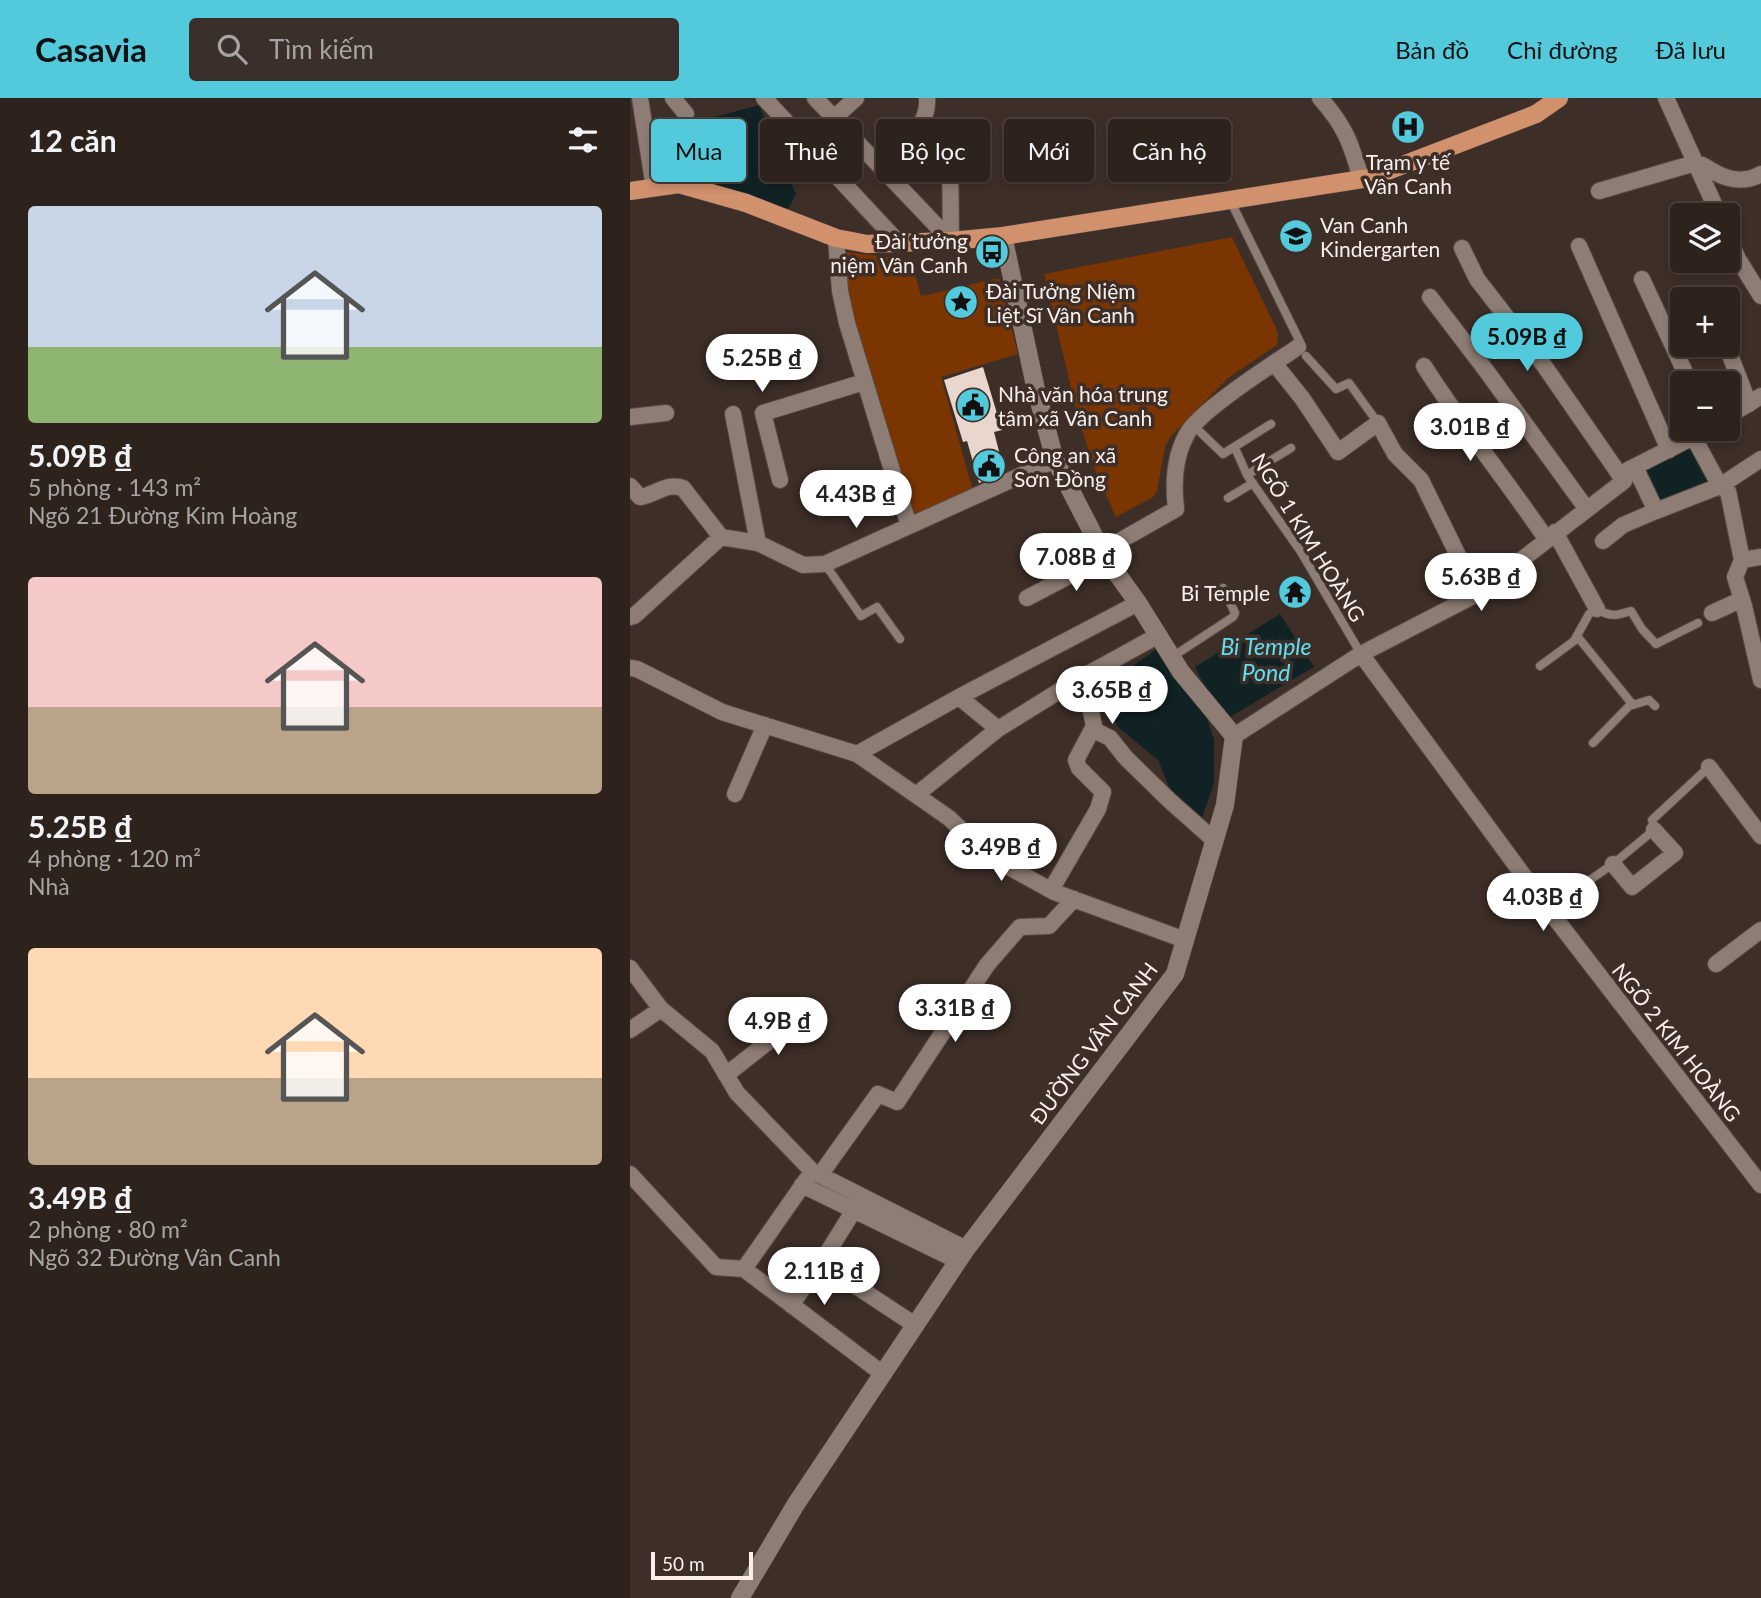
<!DOCTYPE html>
<html lang="vi">
<meta charset="utf-8">
<style>
:root{--surface:#2e221d;--page:#3a2f2a;--text:#f1f3f6;--muted:#a7a4a4;--line:#493f3b;--accent:#53cadc}
body{margin:0;font-family:Lato,sans-serif;background:var(--page);color:var(--text);height:100vh;display:flex;flex-direction:column;font-size:26px;white-space:nowrap}
*{box-sizing:border-box;margin:0}
p{font-size:23px;color:var(--muted)}
.icon{flex:none;width:38px;height:38px;fill:none;stroke:currentColor;stroke-width:2;stroke-linecap:round;stroke-linejoin:round}
.map{position:relative;flex:1;overflow:hidden}
.details{display:flex;flex-direction:column;background:var(--surface);width:630px}
.details>*{flex:none}
.hud{position:absolute;left:21px;top:21px;width:665px;height:63px;display:flex;gap:14px}
.controls{position:absolute;left:1040px;top:105px;display:grid;gap:14px}
.controls a{display:grid;place-items:center;width:70px;height:70px;border-radius:7px;background:var(--surface);box-shadow:0 4px 10px #0003,0 0 0 2px var(--line);font-size:35px}
.scale{position:absolute;left:21px;bottom:18px;width:102px;box-sizing:border-box;padding-left:7px;border:4px solid #faf0eb;border-top:0;font-size:19px;line-height:24px;white-space:nowrap;color:#faf0eb;-webkit-text-stroke:5px #3d2e27;paint-order:stroke}
.price{position:absolute;translate:-50% -60px;padding:0 16px;border-radius:24px;background:#fff;color:#222;font-size:23px;line-height:46px;filter:drop-shadow(0 2px 4px #0008)}
.price::after{content:'';position:absolute;left:50%;top:42px;width:21px;height:16px;margin-left:-10px;background:inherit;clip-path:polygon(0 0,100% 0,50% 100%)}
.price.current{background:var(--accent);color:#111}
ul{padding:0;list-style:none}
li{display:grid;align-content:center;gap:14px;height:371px;padding:0 28px}
li span{display:grid;place-items:center;height:217px;border-radius:7px;color:#555}
li>.icon{margin-inline-start:auto}
span .icon{width:126px;height:126px;fill:#fffc;stroke-width:1}
li b{font-size:30px}
h2{display:flex;justify-content:space-between;align-items:center;height:84px;padding:0 28px;font-size:30px}
.pill{padding:0 24px;border-radius:7px;background:var(--surface);box-shadow:0 4px 10px #0003,0 0 0 2px var(--line);font-size:24px;line-height:63px}
.pill.current{background:var(--accent);color:#111}
header{display:flex;align-items:center;gap:42px;box-sizing:border-box;height:98px;padding:0 35px;background:var(--accent);color:#111}
header strong{font-size:33px}
nav{display:flex;gap:38px;margin-inline-start:auto;font-size:24px}
.search{width:490px;height:63px;background:var(--page);display:flex;align-items:center;gap:18px;box-sizing:border-box;padding:0 24px;border-radius:7px;color:var(--muted);font-size:26px}
main{display:flex;flex:1;min-height:0}
.map>svg:first-child{display:block}
.green{fill:#7b3500}
.water{fill:#112225}
.building{fill:#e9d6cd}
.lines{fill:none;stroke-linecap:round;stroke-linejoin:round}
.service-casing{stroke:#574a44;stroke-width:10}
.minor-casing{stroke:#574a44;stroke-width:18}
.tertiary-casing{stroke:#574a44;stroke-width:19}
.primary-casing{stroke:#574a44;stroke-width:19}
.service{stroke:#8e7d74;stroke-width:8}
.minor{stroke:#8e7d74;stroke-width:16}
.tertiary{stroke:#8e7d74;stroke-width:18}
.primary{stroke:#d2916d;stroke-width:18}
.labels{text-anchor:middle;dominant-baseline:central;stroke-width:7;stroke-linejoin:round;paint-order:stroke}
.poi-label{font-size:21px;fill:#faf0eb;stroke:#3d2e27;text-anchor:start}
.street-label{font-size:21px;fill:#faf0eb;stroke:#3d2e27}
.water-label{font-size:23px;font-style:italic;fill:#5ce1f4;stroke:#3d2e27}
</style>
<header>
<strong>Casavia</strong>
<div class="search"><svg class="icon" aria-label="search" viewBox="0 0 24 24"><circle cx="10" cy="10" r="6"/><path d="M15 15l6 6"/></svg>Tìm kiếm</div>
<nav><a>Bản đồ</a><a>Chỉ đường</a><a>Đã lưu</a></nav>
</header>
<main>
<section class="details">
<h2>12 căn<svg class="icon" aria-label="filters" viewBox="0 0 24 24"><path d="M4 7h16M4 17h16"/><circle cx="9" cy="7" r="2"/><circle cx="15" cy="17" r="2"/></svg></h2>
<ul>
<li><span style="background:linear-gradient(#c9d6e8 65%,#8fb573 0)"><svg class="icon" aria-label="home" viewBox="0 0 24 24"><path d="M3 11l9-7 9 7M6 9v11h12V9"/></svg></span><div><b>5.09B ₫</b><p>5 phòng · 143 m²</p><p>Ngõ 21 Đường Kim Hoàng</p></div></li>
<li><span style="background:linear-gradient(#f6c9c9 60%,#b9a48a 0)"><svg class="icon" aria-label="home" viewBox="0 0 24 24"><path d="M3 11l9-7 9 7M6 9v11h12V9"/></svg></span><div><b>5.25B ₫</b><p>4 phòng · 120 m²</p><p>Nhà</p></div></li>
<li><span style="background:linear-gradient(#ffd9b3 60%,#b9a48a 0)"><svg class="icon" aria-label="home" viewBox="0 0 24 24"><path d="M3 11l9-7 9 7M6 9v11h12V9"/></svg></span><div><b>3.49B ₫</b><p>2 phòng · 80 m²</p><p>Ngõ 32 Đường Vân Canh</p></div></li>
</ul>
</section>
<div class="map">
<svg width="1131" height="1500" viewBox="0 0 1131 1500">
<rect width="100%" height="100%" fill="#3d2e27"/>
<path class="green" d="M602,139L646,230L648,237L647,247L598,280L541,338L535,349L527,393L523,399L486,419L466,375L448,319L414,176Z
M217,154L281,162L291,198L369,180L388,256L311,279L344,396L282,421L214,193Z"/>
<path class="water" d="M129,7L166,96L158,111L48,76L33,33Z
M1061,347L1081,388L1030,410L1014,370Z
M650,516L684,569L593,623L565,569Z
M528,550L577,620L584,642V685L571,723L542,696L528,662L488,629L470,592Z"/>
<path class="building" d="M353,269L372,332L364,334L374,373L349,385L337,343L333,344L314,282Z"/>
<g class="lines">
<g class="service-casing">
<path id="service" d="M600,102L670,244L668,249
M676,258L706,291L719,285L748,325
M564,328L593,356L641,326
M605,350L617,377L671,454L731,556
M617,377L661,350
M598,400L623,385
M195,466L231,518L247,509L270,541
M947,538L1003,607L1019,602L1025,608
M542,559L603,519L605,515L593,490
M910,568L944,543L959,516L967,511C982,520 987,517 1001,513L1012,531L1026,546L1068,525
M963,645L1002,605
M918,811L983,766L1024,732L1022,722L1079,669"/>
</g>
<g class="minor-casing">
<path id="minor" d="M10,0L24,90
M43,0L56,16
M134,0L269,145
M185,0L321,143
M690,0C715,28 721,45 731,81
M1036,0L1089,117
M204,20L226,0
M320,47L321,143
M251,69C269,51 300,29 297,0
M969,93L1065,65C1074,66 1078,71 1086,75C1101,83 1117,84 1131,76
M1097,136L1108,161L1131,198
M206,140L210,193L217,225L279,428
M949,148L1039,352
M832,150L847,181L913,266L994,383
M1012,181L1060,285
M800,199L855,271L956,410
M1096,247L1119,306
M644,265L672,300L708,354L748,325L765,356L791,382L847,496
M794,268C832,328 877,383 917,442
M103,316L128,445L173,467L195,466L425,362
M0,319L36,315
M1097,319L1131,298
M1064,340L1090,388L1131,361
M1005,369L1026,413L1090,388L1098,393L1112,462L1131,459
M150,382L133,315L234,284
M0,388L10,399C25,397 37,384 53,390L91,439
M925,434L967,511
M973,443L993,427L1026,413
M472,453L546,411C543,386 544,359 557,336C569,313 643,266 668,249
M1112,462L1105,479L1114,508
M397,500L475,459
M1082,515L1106,504L1114,508L1131,582
M0,519L4,518L91,439L128,445
M731,556L918,811L1131,1087
M0,570L7,571L92,614L227,656L319,720L359,758L424,794L555,842
M329,599L368,631
M464,632L480,640L496,660L540,703L584,742
M604,638L731,556L847,496L994,383L998,372L1079,331
M227,656L329,599L508,505
M1079,669L1131,738
M105,696L135,627
M286,697L368,631L447,582L527,538
M983,766L1002,789L1045,755L1024,732
M421,792L468,711L473,694L449,670L446,662L464,628L459,604L447,582
M1086,866L1131,832
M0,870L31,911L82,953L107,995L182,1073L336,1151
M0,932L31,911
M96,977L177,913
M0,1076L86,1169L114,1171L253,1276
M190,1077L248,996L267,1004L357,867L390,829L419,828L444,801
M172,1087L328,1163
M191,1165L285,1227
M114,1171L179,1078
M161,1207L191,1165L224,1112"/>
</g>
<g class="tertiary-casing">
<path id="tertiary" d="M110,1500L166,1406L336,1151L545,876L595,707L604,638L551,574L508,505L475,459L425,362L406,292L373,138"/>
</g>
<g class="primary-casing">
<path id="primary" d="M0,93L49,86L116,105L206,140L237,146L321,143L373,138L739,80L906,16L929,0"/>
</g>
<use href="#service" class="service"/>
<use href="#minor" class="minor"/>
<use href="#tertiary" class="tertiary"/>
<use href="#primary" class="primary"/>
</g>
<defs>
<g id="hospital-disc" transform="scale(1.75)"><circle r="9.5" fill="#53cadc" stroke="#3d2e27"/><path d="M-5-5h3v3.5h4V-5h3V5h-3V1.5h-4V5h-3Z" fill="#111"/></g>
<g id="school-disc" transform="scale(1.75)"><circle r="9.5" fill="#53cadc" stroke="#3d2e27"/><path d="M0-5L7-2L0 1L-7-2ZM-4 1L0 2.5L4 1V4Q0 6-4 4Z" fill="#111"/></g>
<g id="bus-disc" transform="scale(1.75)"><circle r="9.5" fill="#53cadc" stroke="#3d2e27"/><path d="M-5-6H5V4H4V6H2V4H-2V6H-4V4H-5ZM-3.5-4V0h7V-4ZM-3.5 1.2v1.5H-2V1.2ZM2 1.2v1.5H3.5V1.2Z" fill="#111"/></g>
<g id="sight-disc" transform="scale(1.75)"><circle r="9.5" fill="#53cadc" stroke="#3d2e27"/><path d="M0-6L1.8-2.2L6-1.7L2.9 1.2L3.7 5.4L0 3.3L-3.7 5.4L-2.9 1.2L-6-1.7L-1.8-2.2Z" fill="#111"/></g>
<g id="civic-disc" transform="scale(1.75)"><circle r="9.5" fill="#53cadc" stroke="#3d2e27"/><path d="M-.6-6.5H3V-4.5H.6V-3L4-1V1h2V6H-6V1h2V-1L-.6-3ZM-1.2 2.5V6h2.4V2.5Z" fill="#111"/></g>
<g id="temple-disc" transform="scale(1.75)"><circle r="9.5" fill="#53cadc" stroke="#3d2e27"/><path d="M0-6L5-2H3V0L6.5 2.5H4V6H1.5V3h-3V6H-4V2.5H-6.5L-3 0V-2H-5Z" fill="#111"/></g>
</defs>
<g fill-rule="evenodd">
<use href="#hospital-disc" x="778" y="29"/>
<use href="#school-disc" x="666" y="138"/>
<use href="#bus-disc" x="362" y="154"/>
<use href="#sight-disc" x="331" y="204"/>
<use href="#civic-disc" x="343" y="307"/>
<use href="#civic-disc" x="359" y="368"/>
<use href="#temple-disc" x="665" y="494"/>
</g>
<g class="labels">
<g class="poi-label">
<text x="778" y="63" text-anchor="middle">Trạm y tế<tspan x="778" dy="24">Vân Canh</tspan></text>
<text x="690" y="126">Van Canh<tspan x="690" dy="24">Kindergarten</tspan></text>
<text x="338" y="142" text-anchor="end">Đài tưởng<tspan x="338" dy="24">niệm Vân Canh</tspan></text>
<text x="356" y="192">Đài Tưởng Niệm<tspan x="356" dy="24">Liệt Sĩ Vân Canh</tspan></text>
<text x="368" y="295">Nhà văn hóa trung<tspan x="368" dy="24">tâm xã Vân Canh</tspan></text>
<text x="384" y="356">Công an xã<tspan x="384" dy="24">Sơn Đồng</tspan></text>
<text x="640" y="494" text-anchor="end">Bi Temple</text>
</g>
<g class="street-label">
<text transform="translate(679 439) rotate(58)">NGÕ 1 KIM HOÀNG</text>
<text transform="translate(1047 944) rotate(52)">NGÕ 2 KIM HOÀNG</text>
<text transform="translate(463 945) rotate(-53)">ĐƯỜNG VÂN CANH</text>
</g>
<g class="water-label">
<text x="636" y="548">Bi Temple<tspan x="636" dy="26">Pond</tspan></text>
</g>
</g>
</svg>
<div class="controls">
<a><svg class="icon" aria-label="layers" viewBox="0 0 24 24"><path d="M12 4l9 5-9 5-9-5zM3 14l9 5 9-5"/></svg></a>
<a>+</a>
<a>−</a>
</div>
<div class="scale">50 m</div>
<b class="price current" style="left:897px;top:275px">5.09B ₫</b>
<b class="price" style="left:132px;top:296px">5.25B ₫</b>
<b class="price" style="left:840px;top:365px">3.01B ₫</b>
<b class="price" style="left:226px;top:432px">4.43B ₫</b>
<b class="price" style="left:446px;top:495px">7.08B ₫</b>
<b class="price" style="left:851px;top:515px">5.63B ₫</b>
<b class="price" style="left:482px;top:628px">3.65B ₫</b>
<b class="price" style="left:371px;top:785px">3.49B ₫</b>
<b class="price" style="left:913px;top:835px">4.03B ₫</b>
<b class="price" style="left:325px;top:946px">3.31B ₫</b>
<b class="price" style="left:148px;top:959px">4.9B ₫</b>
<b class="price" style="left:194px;top:1209px">2.11B ₫</b>
<div class="hud">
<a class="pill current">Mua</a>
<a class="pill">Thuê</a>
<a class="pill">Bộ lọc</a>
<a class="pill">Mới</a>
<a class="pill">Căn hộ</a>
</div>
</div>
</main>
